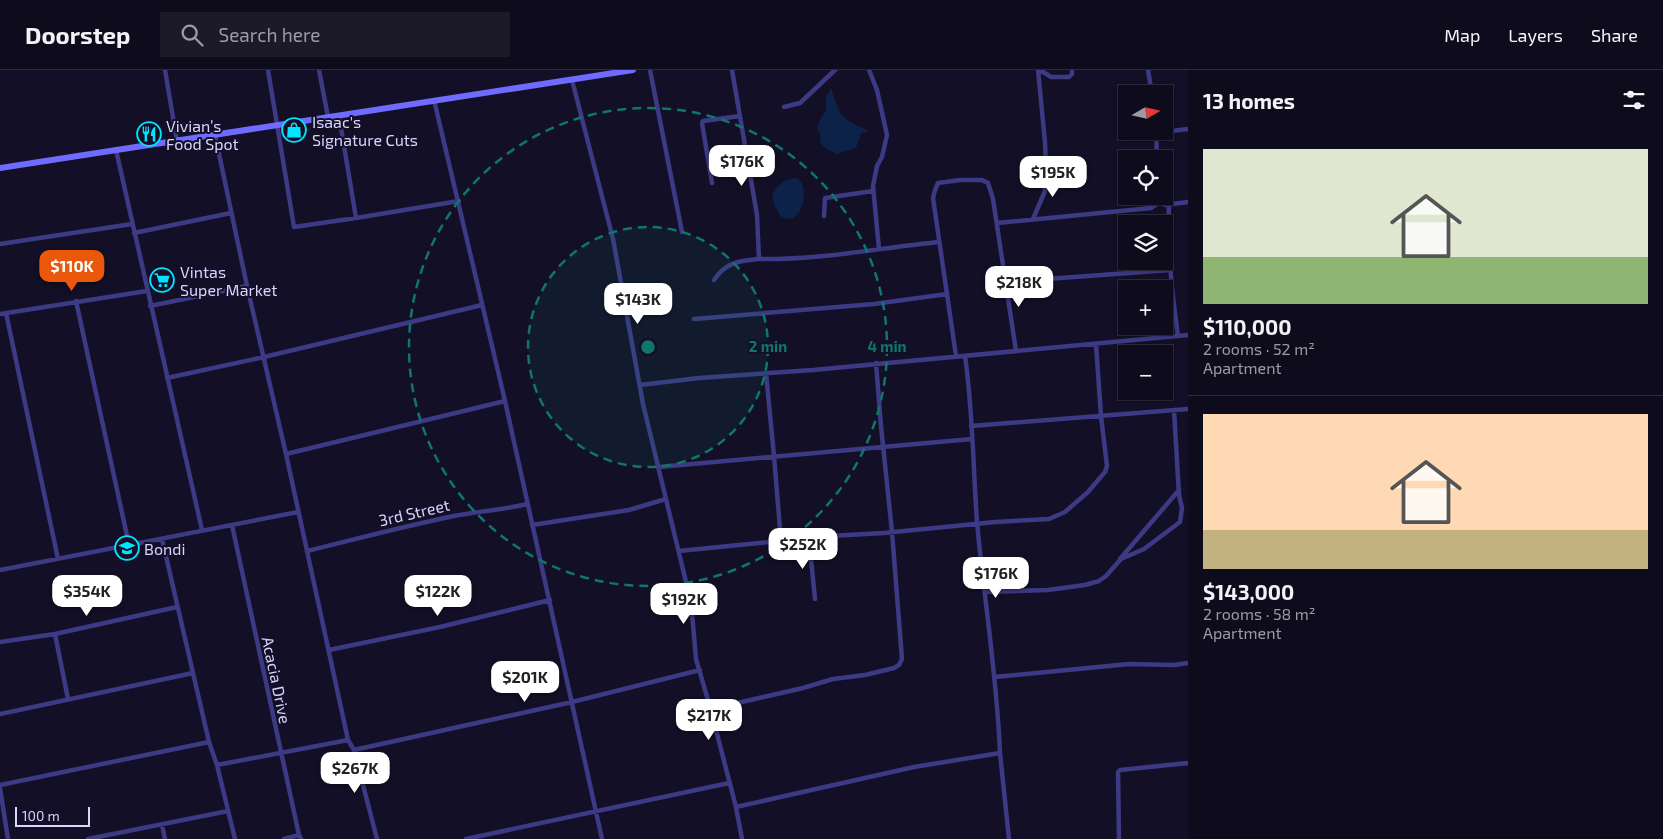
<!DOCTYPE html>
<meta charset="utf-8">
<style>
:root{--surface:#0e0b1c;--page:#1c1929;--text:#f1f3f6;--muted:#9b9ba3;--line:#2e2b3b;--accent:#ea580c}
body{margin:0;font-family:"Exo 2",sans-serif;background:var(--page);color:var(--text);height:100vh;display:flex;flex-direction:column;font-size:19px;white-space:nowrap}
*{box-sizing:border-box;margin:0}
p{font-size:16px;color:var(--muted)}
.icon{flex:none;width:28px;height:28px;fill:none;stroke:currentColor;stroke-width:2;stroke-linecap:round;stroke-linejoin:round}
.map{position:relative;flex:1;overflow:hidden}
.sheet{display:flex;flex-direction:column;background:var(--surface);width:475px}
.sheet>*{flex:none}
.needle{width:32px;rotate:81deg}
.controls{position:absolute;left:1118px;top:15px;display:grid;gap:10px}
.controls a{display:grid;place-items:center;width:55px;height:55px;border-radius:0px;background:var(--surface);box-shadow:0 1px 4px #0004,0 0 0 1px var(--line);font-size:25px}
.scale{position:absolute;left:15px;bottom:12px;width:75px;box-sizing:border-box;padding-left:5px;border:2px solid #d9d4ff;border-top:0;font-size:14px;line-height:18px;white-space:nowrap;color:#d9d4ff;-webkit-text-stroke:4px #130f26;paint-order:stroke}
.price{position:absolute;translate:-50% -42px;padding:0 11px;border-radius:10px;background:#fff;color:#222;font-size:16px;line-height:32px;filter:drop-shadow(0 1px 2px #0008)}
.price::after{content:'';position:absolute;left:50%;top:30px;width:15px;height:11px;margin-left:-8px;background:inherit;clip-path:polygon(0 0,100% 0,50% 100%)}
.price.active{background:var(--accent);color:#fff}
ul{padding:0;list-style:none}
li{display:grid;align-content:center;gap:10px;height:265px;padding:0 15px}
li+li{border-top:1px solid var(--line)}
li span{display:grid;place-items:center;height:155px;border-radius:0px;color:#555}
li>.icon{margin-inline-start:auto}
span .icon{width:90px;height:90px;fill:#fffc;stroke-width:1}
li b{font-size:21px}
h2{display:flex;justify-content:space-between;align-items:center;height:60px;padding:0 15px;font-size:21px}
header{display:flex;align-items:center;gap:30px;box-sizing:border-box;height:70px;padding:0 25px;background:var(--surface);border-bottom:1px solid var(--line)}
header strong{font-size:24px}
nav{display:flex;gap:28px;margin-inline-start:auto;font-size:18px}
.search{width:350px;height:45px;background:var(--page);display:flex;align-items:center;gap:12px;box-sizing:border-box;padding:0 18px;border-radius:0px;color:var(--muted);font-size:19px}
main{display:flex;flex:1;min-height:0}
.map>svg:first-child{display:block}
.water{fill:#0c2248}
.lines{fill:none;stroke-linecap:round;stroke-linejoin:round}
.street{stroke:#3d3a85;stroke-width:4.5}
.secondary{stroke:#6f6bff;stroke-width:6}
.ring{fill:none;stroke:#0f766e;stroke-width:2.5;stroke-dasharray:9 6}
.labels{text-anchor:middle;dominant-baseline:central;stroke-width:4;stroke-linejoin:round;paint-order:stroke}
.poi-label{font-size:16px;fill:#d9d4ff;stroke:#130f26;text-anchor:start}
.street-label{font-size:16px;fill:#d9d4ff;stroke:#130f26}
.centre{fill:#0f766e;stroke:#130f26;stroke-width:2.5}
.ring-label{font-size:15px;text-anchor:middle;font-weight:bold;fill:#0f766e;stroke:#130f26;stroke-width:4;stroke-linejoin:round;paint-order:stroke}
</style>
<header>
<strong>Doorstep</strong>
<div class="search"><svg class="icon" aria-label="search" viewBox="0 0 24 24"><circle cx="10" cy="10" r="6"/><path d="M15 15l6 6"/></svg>Search here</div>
<nav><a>Map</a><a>Layers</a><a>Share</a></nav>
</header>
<main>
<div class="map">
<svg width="1188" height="769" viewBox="0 0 1188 769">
<rect width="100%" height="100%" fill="#130f26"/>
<path class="water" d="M831,18C837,34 837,45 854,54C859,57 864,58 869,61L861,63L856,78L837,84L828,80L820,73L821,66L817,58L819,52L826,40V27Z
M797,108C809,115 804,143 793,148C789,150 785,148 781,147L774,134L772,126C777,115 785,108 797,108Z"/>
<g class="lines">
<path class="street" d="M165,0L177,71
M268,0L294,157L356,148L459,131
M319,0L328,47
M650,0L682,162
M869,0L877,20L887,65L882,87L877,96L873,116L879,179
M1040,0L1051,7H1069L1072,4V0
M1148,0L1152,24
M572,10L613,169L643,334L686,512L692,543L696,589L710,637L736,737L742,769
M434,30L505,331L602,769
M784,37L800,33L835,0
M339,46L356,148
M1156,61L1157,89
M1156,63L1188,59
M215,65L247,216L286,384L348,670L354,680L377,769
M116,80L202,460
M712,113L702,53L703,51L740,46
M1159,131L1165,135L1188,132
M1169,135C1167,179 1172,222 1178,266
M824,146L825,128L873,121
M1033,149L1045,121L1046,101L1045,72L1038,0
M997,153L1151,138C1157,135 1159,133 1159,126
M134,163L231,143
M0,174L132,154
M759,189C820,190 879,178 939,172
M714,210C726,192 739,191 759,189L757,145L732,0
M1006,212L1170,200
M76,231L129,475
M150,236L247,216
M6,243L58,489
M0,244L147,221
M694,249L874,234L947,224
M956,286L933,128L935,120L938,113L960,110H982L988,113L993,129L1016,281
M766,303L774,386L781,471
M167,308L264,287L482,235
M640,315L699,308L813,300L1188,265
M971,356L1188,339
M286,384L505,331
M659,397L972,369
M232,455L299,765L301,769
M532,455L629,440L666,429
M162,469L209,672L217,695L235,769
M809,469L815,529
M307,481C356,469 405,456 454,446C479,441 503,440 527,434
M679,481L829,466L884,463L995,452L1049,449L1065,442L1088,422L1105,402L1107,396L1101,346L1096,274
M1120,489L1179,420
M0,500L298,442
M985,522L1048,520L1085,515L1099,511L1106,506L1121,489L1144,479L1180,452L1182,438L1179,425L1174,340
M55,564L68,629
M0,572L55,564L177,537
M329,580L440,557L550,530
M995,607L1129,594L1174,595L1188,593
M710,637L733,634L803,618L833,609L865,605L894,598L899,595L902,589L892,462L881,356L876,293
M0,644L193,603
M354,680L572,632L700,600
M1000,683L1009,769
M217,695L348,670
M0,715L209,672
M0,718L8,769
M736,737L914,697L1000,683C997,605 984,529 977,452C973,397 973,341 965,286
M162,755L165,769
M88,769L228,741
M284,769L299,765
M466,769L729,713
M1119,769L1118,702L1120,700L1188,693"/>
<path class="secondary" d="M0,98C211,66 422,32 633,0"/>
</g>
<circle cx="648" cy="277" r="120" fill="#0f766e" fill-opacity=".12"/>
<g class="ring">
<circle cx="648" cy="277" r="120"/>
<circle cx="648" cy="277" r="239"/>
</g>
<defs>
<g id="shop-ring" transform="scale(1.25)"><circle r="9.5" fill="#130f26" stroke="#00e5ff" stroke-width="1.5"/><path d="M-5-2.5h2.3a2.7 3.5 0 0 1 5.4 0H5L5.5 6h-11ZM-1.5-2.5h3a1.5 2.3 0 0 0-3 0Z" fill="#00e5ff"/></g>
<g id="restaurant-ring" transform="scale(1.25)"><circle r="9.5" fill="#130f26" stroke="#00e5ff" stroke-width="1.5"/><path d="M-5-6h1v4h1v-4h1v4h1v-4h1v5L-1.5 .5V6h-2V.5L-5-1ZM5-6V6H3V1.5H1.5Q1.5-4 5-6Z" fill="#00e5ff"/></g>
<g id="supermarket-ring" transform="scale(1.25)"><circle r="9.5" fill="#130f26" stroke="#00e5ff" stroke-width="1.5"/><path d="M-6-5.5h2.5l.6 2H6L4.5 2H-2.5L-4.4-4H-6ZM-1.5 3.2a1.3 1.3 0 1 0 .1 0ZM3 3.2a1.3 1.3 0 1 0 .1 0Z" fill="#00e5ff"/></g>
<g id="school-ring" transform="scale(1.25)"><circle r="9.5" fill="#130f26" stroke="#00e5ff" stroke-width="1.5"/><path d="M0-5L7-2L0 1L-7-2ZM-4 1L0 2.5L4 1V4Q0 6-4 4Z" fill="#00e5ff"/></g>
</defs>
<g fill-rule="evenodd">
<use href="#shop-ring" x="294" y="60"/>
<use href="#restaurant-ring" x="149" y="64"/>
<use href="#supermarket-ring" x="162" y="210"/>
<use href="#school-ring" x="127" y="478"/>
</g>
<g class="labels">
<g class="poi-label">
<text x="312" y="51">Isaac's<tspan x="312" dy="18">Signature Cuts</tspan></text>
<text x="166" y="55">Vivian’s<tspan x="166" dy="18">Food Spot</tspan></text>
<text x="180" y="201">Vintas<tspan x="180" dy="18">Super Market</tspan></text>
<text x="144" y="478">Bondi</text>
</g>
<g class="street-label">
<text transform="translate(414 442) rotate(-13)">3rd Street</text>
<text transform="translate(277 610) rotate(78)">Acacia Drive</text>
</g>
</g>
<circle cx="648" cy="277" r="8" class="centre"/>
<g class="ring-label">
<text x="768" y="282">2 min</text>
<text x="887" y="282">4 min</text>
</g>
</svg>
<div class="controls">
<a><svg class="needle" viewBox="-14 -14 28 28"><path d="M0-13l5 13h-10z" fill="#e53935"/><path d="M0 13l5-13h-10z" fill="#9b9ba3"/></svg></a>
<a><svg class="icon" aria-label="locate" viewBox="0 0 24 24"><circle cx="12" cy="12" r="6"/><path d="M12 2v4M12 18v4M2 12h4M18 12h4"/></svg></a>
<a><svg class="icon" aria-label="layers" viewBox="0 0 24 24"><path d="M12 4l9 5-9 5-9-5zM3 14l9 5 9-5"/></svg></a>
<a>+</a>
<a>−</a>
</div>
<div class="scale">100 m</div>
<b class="price" style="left:742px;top:117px">$176K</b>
<b class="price" style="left:1053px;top:128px">$195K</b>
<b class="price active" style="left:72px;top:222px">$110K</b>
<b class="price" style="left:1019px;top:238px">$218K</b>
<b class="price" style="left:638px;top:255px">$143K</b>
<b class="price" style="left:803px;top:500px">$252K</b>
<b class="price" style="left:996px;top:529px">$176K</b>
<b class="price" style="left:87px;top:547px">$354K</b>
<b class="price" style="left:438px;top:547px">$122K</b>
<b class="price" style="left:684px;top:555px">$192K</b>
<b class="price" style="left:525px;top:633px">$201K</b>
<b class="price" style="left:709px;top:671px">$217K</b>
<b class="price" style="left:355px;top:724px">$267K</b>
</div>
<section class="sheet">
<h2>13 homes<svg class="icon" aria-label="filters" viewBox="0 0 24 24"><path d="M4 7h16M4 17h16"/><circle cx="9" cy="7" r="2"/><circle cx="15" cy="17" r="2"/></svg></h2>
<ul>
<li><span style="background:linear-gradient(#dfe7d0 70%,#8fb573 0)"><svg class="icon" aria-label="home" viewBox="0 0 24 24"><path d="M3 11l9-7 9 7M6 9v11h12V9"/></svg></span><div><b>$110,000</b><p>2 rooms · 52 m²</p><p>Apartment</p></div></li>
<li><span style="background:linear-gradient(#ffd9b3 75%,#c2b280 0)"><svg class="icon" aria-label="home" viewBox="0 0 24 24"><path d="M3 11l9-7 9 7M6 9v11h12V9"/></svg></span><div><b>$143,000</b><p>2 rooms · 58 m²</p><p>Apartment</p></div></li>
</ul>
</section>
</main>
